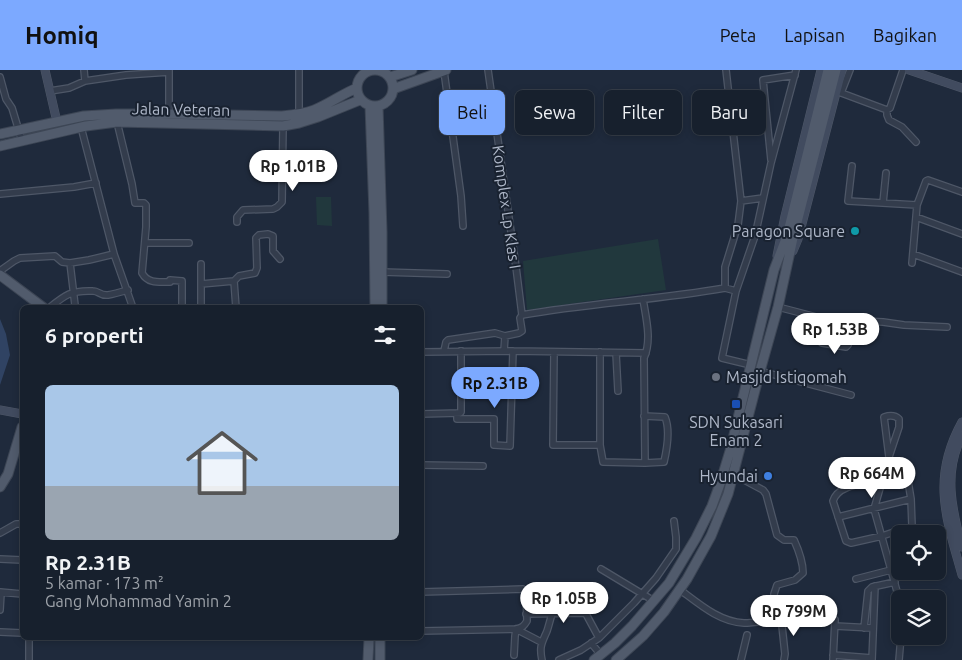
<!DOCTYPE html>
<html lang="id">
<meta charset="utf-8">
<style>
:root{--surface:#17202d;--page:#242d39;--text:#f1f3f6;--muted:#9ea3aa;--line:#363e49;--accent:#7ca9ff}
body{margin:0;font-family:Ubuntu,sans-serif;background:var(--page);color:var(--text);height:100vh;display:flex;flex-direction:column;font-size:19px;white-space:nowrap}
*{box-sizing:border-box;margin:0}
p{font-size:16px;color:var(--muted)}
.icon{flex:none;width:28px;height:28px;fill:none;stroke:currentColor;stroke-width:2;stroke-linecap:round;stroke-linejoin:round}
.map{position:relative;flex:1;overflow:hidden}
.panel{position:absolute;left:20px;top:235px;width:404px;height:335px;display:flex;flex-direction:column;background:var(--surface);border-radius:8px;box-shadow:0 2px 8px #0003,0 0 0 1px var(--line)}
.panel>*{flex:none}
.top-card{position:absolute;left:439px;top:20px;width:448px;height:45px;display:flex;gap:10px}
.controls{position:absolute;left:891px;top:455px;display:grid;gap:10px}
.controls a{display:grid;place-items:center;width:55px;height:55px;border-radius:8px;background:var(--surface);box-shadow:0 2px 8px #0003,0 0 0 1px var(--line);font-size:25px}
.price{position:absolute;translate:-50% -42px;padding:0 11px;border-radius:18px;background:#fff;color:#222;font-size:16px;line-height:32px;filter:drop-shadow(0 1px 2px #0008)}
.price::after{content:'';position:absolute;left:50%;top:30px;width:15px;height:11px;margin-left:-8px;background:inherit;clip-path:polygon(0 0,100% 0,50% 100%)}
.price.selected{background:var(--accent);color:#111}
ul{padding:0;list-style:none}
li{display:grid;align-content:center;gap:10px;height:265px;padding:0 25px}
li span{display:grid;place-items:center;height:155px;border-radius:8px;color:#555}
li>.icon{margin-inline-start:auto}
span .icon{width:90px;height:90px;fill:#fffc;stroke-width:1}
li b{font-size:21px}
h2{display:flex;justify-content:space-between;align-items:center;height:60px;padding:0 25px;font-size:21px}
.pill{padding:0 18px;border-radius:8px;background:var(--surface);box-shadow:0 2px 8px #0003,0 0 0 1px var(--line);font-size:18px;line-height:45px}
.pill.selected{background:var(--accent);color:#111}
header{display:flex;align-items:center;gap:30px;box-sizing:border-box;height:70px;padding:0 25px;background:var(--accent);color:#111}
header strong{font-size:24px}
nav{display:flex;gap:28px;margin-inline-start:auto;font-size:18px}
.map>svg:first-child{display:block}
.green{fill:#21383d}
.water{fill:#304363}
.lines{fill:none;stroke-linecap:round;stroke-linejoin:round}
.street-casing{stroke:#4e5767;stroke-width:8}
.secondary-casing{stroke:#4e5767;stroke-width:9}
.primary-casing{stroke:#3d4655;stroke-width:11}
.street{stroke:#333c4c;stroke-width:5.5}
.secondary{stroke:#414b5f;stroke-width:8}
.primary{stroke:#515b6c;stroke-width:9}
.culture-dot{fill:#0f9aa8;stroke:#192230;stroke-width:2}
.worship-dot{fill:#6b7280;stroke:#192230;stroke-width:2}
.transit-dot{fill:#1a4fb4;stroke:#192230;stroke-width:2}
.shop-dot{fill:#3f7fe0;stroke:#192230;stroke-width:2}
.labels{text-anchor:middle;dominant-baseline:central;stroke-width:4;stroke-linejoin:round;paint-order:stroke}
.street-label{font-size:16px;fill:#aeb7c8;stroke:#192230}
.poi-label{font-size:16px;fill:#aeb7c8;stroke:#192230;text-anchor:end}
</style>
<header>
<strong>Homiq</strong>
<nav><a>Peta</a><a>Lapisan</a><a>Bagikan</a></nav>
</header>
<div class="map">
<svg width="962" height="590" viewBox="0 0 962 590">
<rect width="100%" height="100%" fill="#1f2a3c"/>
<path class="green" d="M316,127H331L332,156L317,155Z
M658,169L666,220L527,240L523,191Z"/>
<path class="water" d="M0,249L6,264L10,285L0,315Z"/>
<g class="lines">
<g class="street-casing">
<path id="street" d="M84,0L85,11
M169,0V44
M488,0L516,197L522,245
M726,0L741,131L738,155L725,197V218L736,221
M444,1L461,126L463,156
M0,7L6,29L12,38L22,71
M50,21L69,18L85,11L126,5L169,2
M836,21L887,40L890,38L903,0
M841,23L850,0
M887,40V45L889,50L902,57L916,72
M299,44V0
M117,52L132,114L135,133H144L146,135V157L142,203C148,214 159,212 170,212V210L182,211V238
M81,57L114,184L133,238
M771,90L763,10L795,5
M852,96L848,131L917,135
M0,124L74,117L96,113
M741,131L763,128
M883,133L886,103
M916,147L962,164
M237,152V147L243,140L273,139L277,137L282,132L283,56
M145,173H189
M913,184L962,202
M70,193L75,235
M912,193L917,135L926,111L928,110L962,122
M201,194V238
M0,201L14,191L20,188L55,186L62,192L70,193L89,190L114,184
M382,202L447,204
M234,211L236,238
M201,214L234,211L239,206L255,203L257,198L256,168L259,165L268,164L273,166V181L280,189
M643,229C646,248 652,270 644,288L645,393
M778,237L824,249L883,252L904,255L947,257
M49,238C65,225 71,220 93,221C99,221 100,226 108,225C114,224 121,222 128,220
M825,249L822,273L846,277L848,275L855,251
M444,281L446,272L448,270L495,263L505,266
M504,281L505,266L519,263L522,261L520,248L522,245C589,233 658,230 725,218
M421,282L513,281L646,283
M554,282L553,375H600
M600,282V375L603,392L645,393L664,392C667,379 670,359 665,347L644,346
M616,283L618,321
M751,295L722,288L736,221L755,166L771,93L796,0
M760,301L851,325
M457,343V349H494V375L510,376L513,281
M421,344L460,343L461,342V281
M889,387L884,347C890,345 895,345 899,349V357L889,387L874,439L898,525L900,536
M421,395L483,396
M903,402L905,403L907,405L911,429L912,456L882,466L851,473L846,471L833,431C838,414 865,414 880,410C888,408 895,405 903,402Z
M733,404L763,420L766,424L777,465L784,470H794C799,481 803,491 803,503L795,510L777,515L774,524L776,544L782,556L785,584L784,590
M838,447L911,429
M0,463L16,454H22
M0,489L22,490
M601,499L654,531
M856,509L891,500
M679,519C698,533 719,552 744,553C755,553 767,550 779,549
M0,522L22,524
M421,522L523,519L526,521L527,551C524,556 522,558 516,559
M0,540L1,523
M526,544L585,543L586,544L599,568
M835,556L873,558
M864,558L868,521L872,517L895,512
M516,559L541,572
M421,561L516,559L515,566L514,585
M0,562L22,563
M591,573L601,585
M833,585L872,588
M29,590V568
M542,590C539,576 542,573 547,561C549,555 550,550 552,544
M559,590L581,580L599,568L634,533L656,508L676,479V467L674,451
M741,590L747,565
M833,590L835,550
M872,590L875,516
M899,590L901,566"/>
</g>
<g class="secondary-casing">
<path id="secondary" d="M45,0L57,52
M386,0V4
M909,0L962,18
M366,3V0
M793,181L798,169L842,0
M777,186L785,146L821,0
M0,340L22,344
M962,352C931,408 946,448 962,505
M962,366C943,402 952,440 962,477"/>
</g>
<g class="primary-casing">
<path id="primary" d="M357 18a18 18 0 1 1 36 0a18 18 0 1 1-36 0Z
M390,7L412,0
M393,19L446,0
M370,36L374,143L375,238
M378,36L382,162V238
M0,64L84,46L116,44H169L282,46C293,45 304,44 314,40C329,34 342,24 357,18
M0,76L86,56L117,52L283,56L299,53L318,47L360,30
M0,205L44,238
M0,417L8,404L22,357
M380,568V590
M368,590L369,568
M594,590L615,573L632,556L669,513L696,468L712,436L720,414L730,381L774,200L787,166L828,0
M616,590L643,566L664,542L687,509L711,466L728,424L760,301L778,237L793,168L836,0"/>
</g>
<use href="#street" class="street"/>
<use href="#secondary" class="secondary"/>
<use href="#primary" class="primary"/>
</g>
<circle class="culture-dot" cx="855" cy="161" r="5"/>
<circle class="worship-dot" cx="716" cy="307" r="5"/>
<rect class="transit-dot" x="731" y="329" width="10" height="10" rx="2.5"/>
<circle class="shop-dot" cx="768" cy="406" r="5"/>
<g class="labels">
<g class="street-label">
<text transform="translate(181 39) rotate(1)">Jalan Veteran</text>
<text transform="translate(507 137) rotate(82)">Komplex Lp Klas I</text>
</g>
<g class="poi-label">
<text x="845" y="161">Paragon Square</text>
<text x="726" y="307" text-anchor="start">Masjid Istiqomah</text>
<text x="736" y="352" text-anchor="middle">SDN Sukasari<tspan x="736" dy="18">Enam 2</tspan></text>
<text x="758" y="406">Hyundai</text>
</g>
</g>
</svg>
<div class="controls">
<a><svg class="icon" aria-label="locate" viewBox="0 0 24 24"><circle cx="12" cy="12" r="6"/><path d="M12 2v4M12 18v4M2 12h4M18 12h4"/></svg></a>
<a><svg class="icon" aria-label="layers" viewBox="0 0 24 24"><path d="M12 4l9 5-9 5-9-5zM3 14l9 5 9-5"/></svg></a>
</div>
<b class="price" style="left:293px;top:122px">Rp 1.01B</b>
<b class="price" style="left:835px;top:285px">Rp 1.53B</b>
<b class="price selected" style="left:495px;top:339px">Rp 2.31B</b>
<b class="price" style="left:872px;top:429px">Rp 664M</b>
<b class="price" style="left:564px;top:554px">Rp 1.05B</b>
<b class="price" style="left:794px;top:567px">Rp 799M</b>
<div class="top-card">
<a class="pill selected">Beli</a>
<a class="pill">Sewa</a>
<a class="pill">Filter</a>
<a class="pill">Baru</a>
</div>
<section class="panel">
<h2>6 properti<svg class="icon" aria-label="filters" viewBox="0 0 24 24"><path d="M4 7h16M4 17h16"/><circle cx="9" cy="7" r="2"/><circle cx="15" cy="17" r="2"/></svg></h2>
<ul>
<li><span style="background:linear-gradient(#a9c7e8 65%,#9aa5b1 0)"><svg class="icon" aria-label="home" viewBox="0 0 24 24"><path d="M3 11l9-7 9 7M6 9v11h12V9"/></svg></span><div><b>Rp 2.31B</b><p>5 kamar · 173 m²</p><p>Gang Mohammad Yamin 2</p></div></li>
</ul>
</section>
</div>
